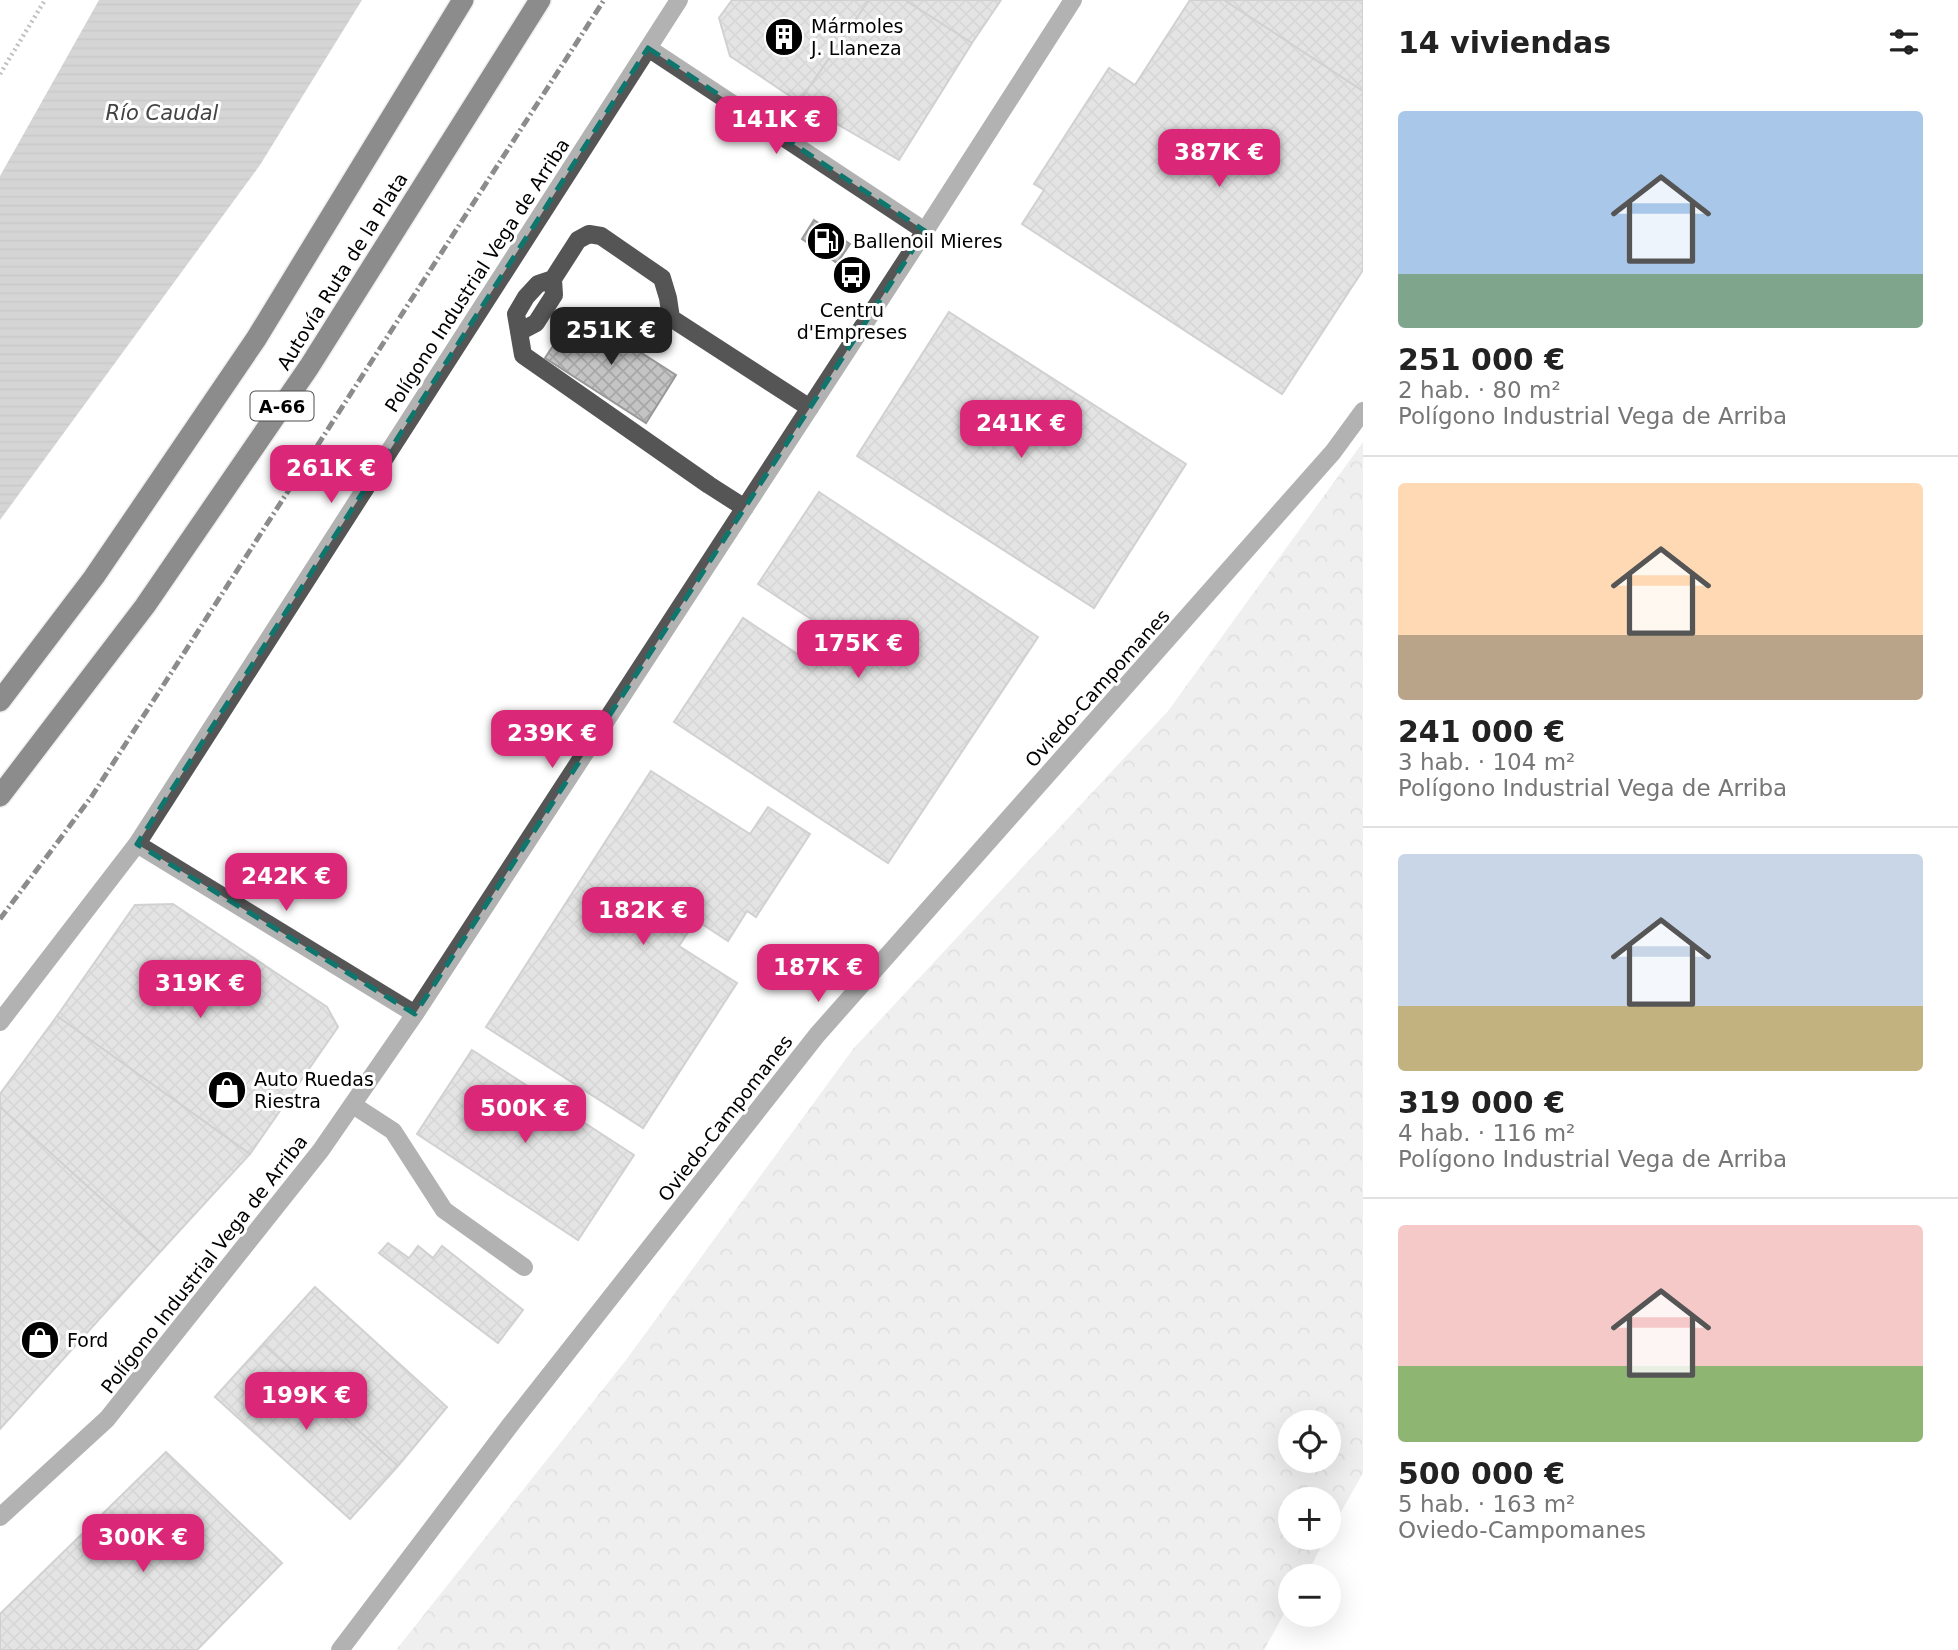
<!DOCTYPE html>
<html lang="es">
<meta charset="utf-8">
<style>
:root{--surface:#fff;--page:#f6f6f6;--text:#222;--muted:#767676;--line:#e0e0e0;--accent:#db2777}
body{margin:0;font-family:"DejaVu Sans",sans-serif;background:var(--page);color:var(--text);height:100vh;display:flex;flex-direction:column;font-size:26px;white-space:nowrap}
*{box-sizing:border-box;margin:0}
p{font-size:23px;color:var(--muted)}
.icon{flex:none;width:38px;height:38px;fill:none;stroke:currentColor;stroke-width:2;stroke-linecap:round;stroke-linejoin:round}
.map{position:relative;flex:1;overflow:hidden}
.side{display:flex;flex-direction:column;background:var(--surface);width:595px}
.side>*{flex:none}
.buttons{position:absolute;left:1278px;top:1410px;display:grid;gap:14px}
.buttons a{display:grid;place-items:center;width:63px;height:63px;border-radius:50%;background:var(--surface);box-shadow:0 7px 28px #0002;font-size:35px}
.price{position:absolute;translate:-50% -60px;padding:0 16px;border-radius:14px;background:var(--accent);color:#fff;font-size:23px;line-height:46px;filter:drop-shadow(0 2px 4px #0008)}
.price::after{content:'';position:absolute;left:50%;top:42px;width:21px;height:16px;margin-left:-10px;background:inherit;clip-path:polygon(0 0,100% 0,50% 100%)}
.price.on{background:#222;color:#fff}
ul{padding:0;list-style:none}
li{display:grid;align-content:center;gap:14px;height:371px;padding:0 35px}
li+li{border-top:2px solid var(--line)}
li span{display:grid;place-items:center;height:217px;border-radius:7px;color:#555}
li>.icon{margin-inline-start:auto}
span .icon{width:126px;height:126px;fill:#fffc;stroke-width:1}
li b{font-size:30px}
h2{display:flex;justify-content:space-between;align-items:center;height:84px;padding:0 35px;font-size:30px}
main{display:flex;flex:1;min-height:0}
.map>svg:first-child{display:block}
.forest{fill:url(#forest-crowns);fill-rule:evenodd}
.water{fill:url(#water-rules)}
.building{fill:url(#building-cross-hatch);stroke:#999;stroke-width:2}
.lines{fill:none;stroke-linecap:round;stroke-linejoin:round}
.highway-casing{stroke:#dbdbdb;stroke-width:24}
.path{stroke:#777;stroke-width:4.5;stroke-dasharray:2 3.5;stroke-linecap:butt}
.minor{stroke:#555;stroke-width:18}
.highway{stroke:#000;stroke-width:21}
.rail{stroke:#000;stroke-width:5;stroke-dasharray:10 3.5 2 3.5;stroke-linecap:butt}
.marked{fill:none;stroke:#0f766e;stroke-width:5;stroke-dasharray:14 9;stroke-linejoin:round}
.labels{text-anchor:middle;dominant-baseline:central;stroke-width:6;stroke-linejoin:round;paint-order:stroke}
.shield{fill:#fff;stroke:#4c4c4c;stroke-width:2}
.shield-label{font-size:18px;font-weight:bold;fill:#000}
.poi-label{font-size:19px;fill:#000;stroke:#fff;text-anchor:start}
.street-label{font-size:19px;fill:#000;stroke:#fff}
.water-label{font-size:21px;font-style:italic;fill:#444;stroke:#fff}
</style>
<main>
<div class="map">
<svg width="1363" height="1650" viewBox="0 0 1363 1650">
<defs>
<pattern id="forest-crowns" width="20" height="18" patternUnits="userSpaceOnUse" patternTransform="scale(1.75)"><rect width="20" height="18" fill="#dcdcdc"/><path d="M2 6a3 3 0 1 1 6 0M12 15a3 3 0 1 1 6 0" fill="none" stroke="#bbb"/></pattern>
<pattern id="water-rules" width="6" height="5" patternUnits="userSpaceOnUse" patternTransform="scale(1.75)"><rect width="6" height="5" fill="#a3a3a3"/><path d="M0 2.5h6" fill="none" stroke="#8b8b8b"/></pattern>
<pattern id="building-cross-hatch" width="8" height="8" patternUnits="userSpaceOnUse" patternTransform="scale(1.75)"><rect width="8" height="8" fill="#c4c4c4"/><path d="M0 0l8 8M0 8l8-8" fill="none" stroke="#a7a7a7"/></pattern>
</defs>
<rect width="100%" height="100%" fill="#fff"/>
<path class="forest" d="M1363,442V1473L1328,1535V1500H1290V1538H1326L1305,1577H1290V1603L1264,1650H396L626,1360L853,1049L1168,711ZM1290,1423H1328V1461H1290Z"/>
<path class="water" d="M99,0H362L260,165L0,520V176Z"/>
<path class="building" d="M732,0H869L799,102L730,56L719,18Z
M869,0H905L972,43L899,160L799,102Z
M905,0H1001L972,43Z
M1190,0H1224L1363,91V270L1282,394L1022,224L1044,190L1034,184L1109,68L1135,85Z
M1224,0H1363V91Z
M814,220L850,244L837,263L802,239Z
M576,311L676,375L646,423L545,358Z
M949,312L1186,464L1094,608L857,456Z
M819,492L1038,637L888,863L674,722L743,618L808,661L829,631L758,584Z
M651,771L750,834L768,807L810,834L756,917L747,911L728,941L696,920L679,946L737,983L643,1128L486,1027Z
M173,904L327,1007L338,1027L250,1154L57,1016L135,905Z
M57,1016L250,1154L160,1252L0,1107V1094Z
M472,1050L634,1155L578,1240L417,1134Z
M0,1107L160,1252L0,1429Z
M388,1243L409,1258L418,1246L433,1258L442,1246L523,1310L498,1343L379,1253Z
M315,1287L447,1407L398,1466L263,1344Z
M263,1344L398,1466L350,1519L215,1397Z
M166,1452L282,1563L197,1650H0V1614Z"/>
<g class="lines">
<g class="highway-casing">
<path id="highway" d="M0,701L94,577L256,339L463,0
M0,796L145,606L309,367L540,0"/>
</g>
<path class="path" d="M0,74L45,0"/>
<path class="minor" d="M648,48L925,231
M519,332L536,323L554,295L553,279
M745,508L709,485L523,355L516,314L526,297L538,284L553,279L578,240L589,234L601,236L662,278L668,298L671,318L810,408
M137,844L415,1014
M0,1022L137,844L679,0
M353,1105L393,1131L444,1210L524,1267
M0,1517L107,1419L321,1150L415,1014L925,231L1073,0
M340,1650L511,1424L817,1035L1333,452L1363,411"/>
<use href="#highway" class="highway"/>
<path class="rail" d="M0,919L92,796L604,0"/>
</g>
<path d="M0 0H1363V1650H0ZM648,48L925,231L415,1014L137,844Z" fill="#fff" fill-opacity=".55" fill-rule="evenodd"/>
<path class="marked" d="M648,48L925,231L415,1014L137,844Z"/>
<defs>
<g id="building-disc" transform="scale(2.0125)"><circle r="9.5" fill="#000" stroke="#fff"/><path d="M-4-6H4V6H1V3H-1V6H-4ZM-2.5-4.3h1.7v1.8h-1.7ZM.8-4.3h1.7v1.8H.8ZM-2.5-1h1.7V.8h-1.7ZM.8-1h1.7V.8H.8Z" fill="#fff"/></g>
<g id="fuel-disc" transform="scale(2.0125)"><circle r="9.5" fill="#000" stroke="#fff"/><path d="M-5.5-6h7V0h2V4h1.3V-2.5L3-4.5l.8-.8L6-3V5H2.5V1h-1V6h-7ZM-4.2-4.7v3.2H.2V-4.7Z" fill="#fff"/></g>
<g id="bus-disc" transform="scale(2.0125)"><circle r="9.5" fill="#000" stroke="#fff"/><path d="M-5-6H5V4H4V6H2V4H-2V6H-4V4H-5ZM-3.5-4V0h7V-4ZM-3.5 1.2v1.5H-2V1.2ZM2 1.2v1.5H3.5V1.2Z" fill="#fff"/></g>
<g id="shop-disc" transform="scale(2.0125)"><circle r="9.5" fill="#000" stroke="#fff"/><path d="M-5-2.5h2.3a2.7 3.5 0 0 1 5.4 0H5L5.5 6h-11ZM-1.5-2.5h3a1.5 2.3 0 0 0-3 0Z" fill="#fff"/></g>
</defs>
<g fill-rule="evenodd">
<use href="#building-disc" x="784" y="37"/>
<use href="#fuel-disc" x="826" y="241"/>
<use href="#bus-disc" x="852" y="275"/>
<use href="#shop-disc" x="227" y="1090"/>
<use href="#shop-disc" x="40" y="1340"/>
</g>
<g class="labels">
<rect class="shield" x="250.5" y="391.5" width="63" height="29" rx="5"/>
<g class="shield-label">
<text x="282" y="406">A-66</text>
</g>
<g class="poi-label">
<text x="811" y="26">Mármoles<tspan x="811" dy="22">J. Llaneza</tspan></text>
<text x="853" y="241">Ballenoil Mieres</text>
<text x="852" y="310" text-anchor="middle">Centru<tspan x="852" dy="22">d'Empreses</tspan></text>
<text x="254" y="1079">Auto Ruedas<tspan x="254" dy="22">Riestra</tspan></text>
<text x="67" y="1340">Ford</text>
</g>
<g class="street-label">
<text transform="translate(342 271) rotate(-58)">Autovía Ruta de la Plata</text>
<text transform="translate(477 275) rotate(-57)">Polígono Industrial Vega de Arriba</text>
<text transform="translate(1097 688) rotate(-48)">Oviedo-Campomanes</text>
<text transform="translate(725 1118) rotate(-52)">Oviedo-Campomanes</text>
<text transform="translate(204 1264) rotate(-52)">Polígono Industrial Vega de Arriba</text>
</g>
<g class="water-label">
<text x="162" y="113">Río Caudal</text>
</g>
</g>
</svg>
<div class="buttons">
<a><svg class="icon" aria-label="locate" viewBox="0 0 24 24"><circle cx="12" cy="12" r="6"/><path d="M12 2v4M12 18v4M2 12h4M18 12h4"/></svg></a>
<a>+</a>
<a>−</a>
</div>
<b class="price" style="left:776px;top:156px">141K €</b>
<b class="price" style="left:1219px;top:189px">387K €</b>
<b class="price on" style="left:611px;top:367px">251K €</b>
<b class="price" style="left:1021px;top:460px">241K €</b>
<b class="price" style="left:331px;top:505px">261K €</b>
<b class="price" style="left:858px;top:680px">175K €</b>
<b class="price" style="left:552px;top:770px">239K €</b>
<b class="price" style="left:286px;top:913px">242K €</b>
<b class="price" style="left:643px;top:947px">182K €</b>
<b class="price" style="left:818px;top:1004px">187K €</b>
<b class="price" style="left:200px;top:1020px">319K €</b>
<b class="price" style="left:525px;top:1145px">500K €</b>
<b class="price" style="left:306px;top:1432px">199K €</b>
<b class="price" style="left:143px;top:1574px">300K €</b>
</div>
<section class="side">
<h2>14 viviendas<svg class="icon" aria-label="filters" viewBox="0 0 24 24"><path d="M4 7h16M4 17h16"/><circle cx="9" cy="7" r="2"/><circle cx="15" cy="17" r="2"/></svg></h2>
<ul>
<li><span style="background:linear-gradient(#a9c7e8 75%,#7fa58c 0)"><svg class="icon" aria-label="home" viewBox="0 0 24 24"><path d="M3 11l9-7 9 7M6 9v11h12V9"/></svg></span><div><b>251 000 €</b><p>2 hab. · 80 m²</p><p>Polígono Industrial Vega de Arriba</p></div></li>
<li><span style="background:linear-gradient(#ffd9b3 70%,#b9a48a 0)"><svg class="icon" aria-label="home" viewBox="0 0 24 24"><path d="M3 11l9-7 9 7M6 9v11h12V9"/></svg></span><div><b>241 000 €</b><p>3 hab. · 104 m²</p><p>Polígono Industrial Vega de Arriba</p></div></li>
<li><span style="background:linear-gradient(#c9d6e8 70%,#c2b280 0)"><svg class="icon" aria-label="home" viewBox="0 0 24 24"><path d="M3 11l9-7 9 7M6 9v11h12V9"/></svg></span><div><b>319 000 €</b><p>4 hab. · 116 m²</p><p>Polígono Industrial Vega de Arriba</p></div></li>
<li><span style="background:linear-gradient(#f6c9c9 65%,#8fb573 0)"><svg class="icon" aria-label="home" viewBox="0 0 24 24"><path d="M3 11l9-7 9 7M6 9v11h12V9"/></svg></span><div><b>500 000 €</b><p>5 hab. · 163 m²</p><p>Oviedo-Campomanes</p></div></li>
</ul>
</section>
</main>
